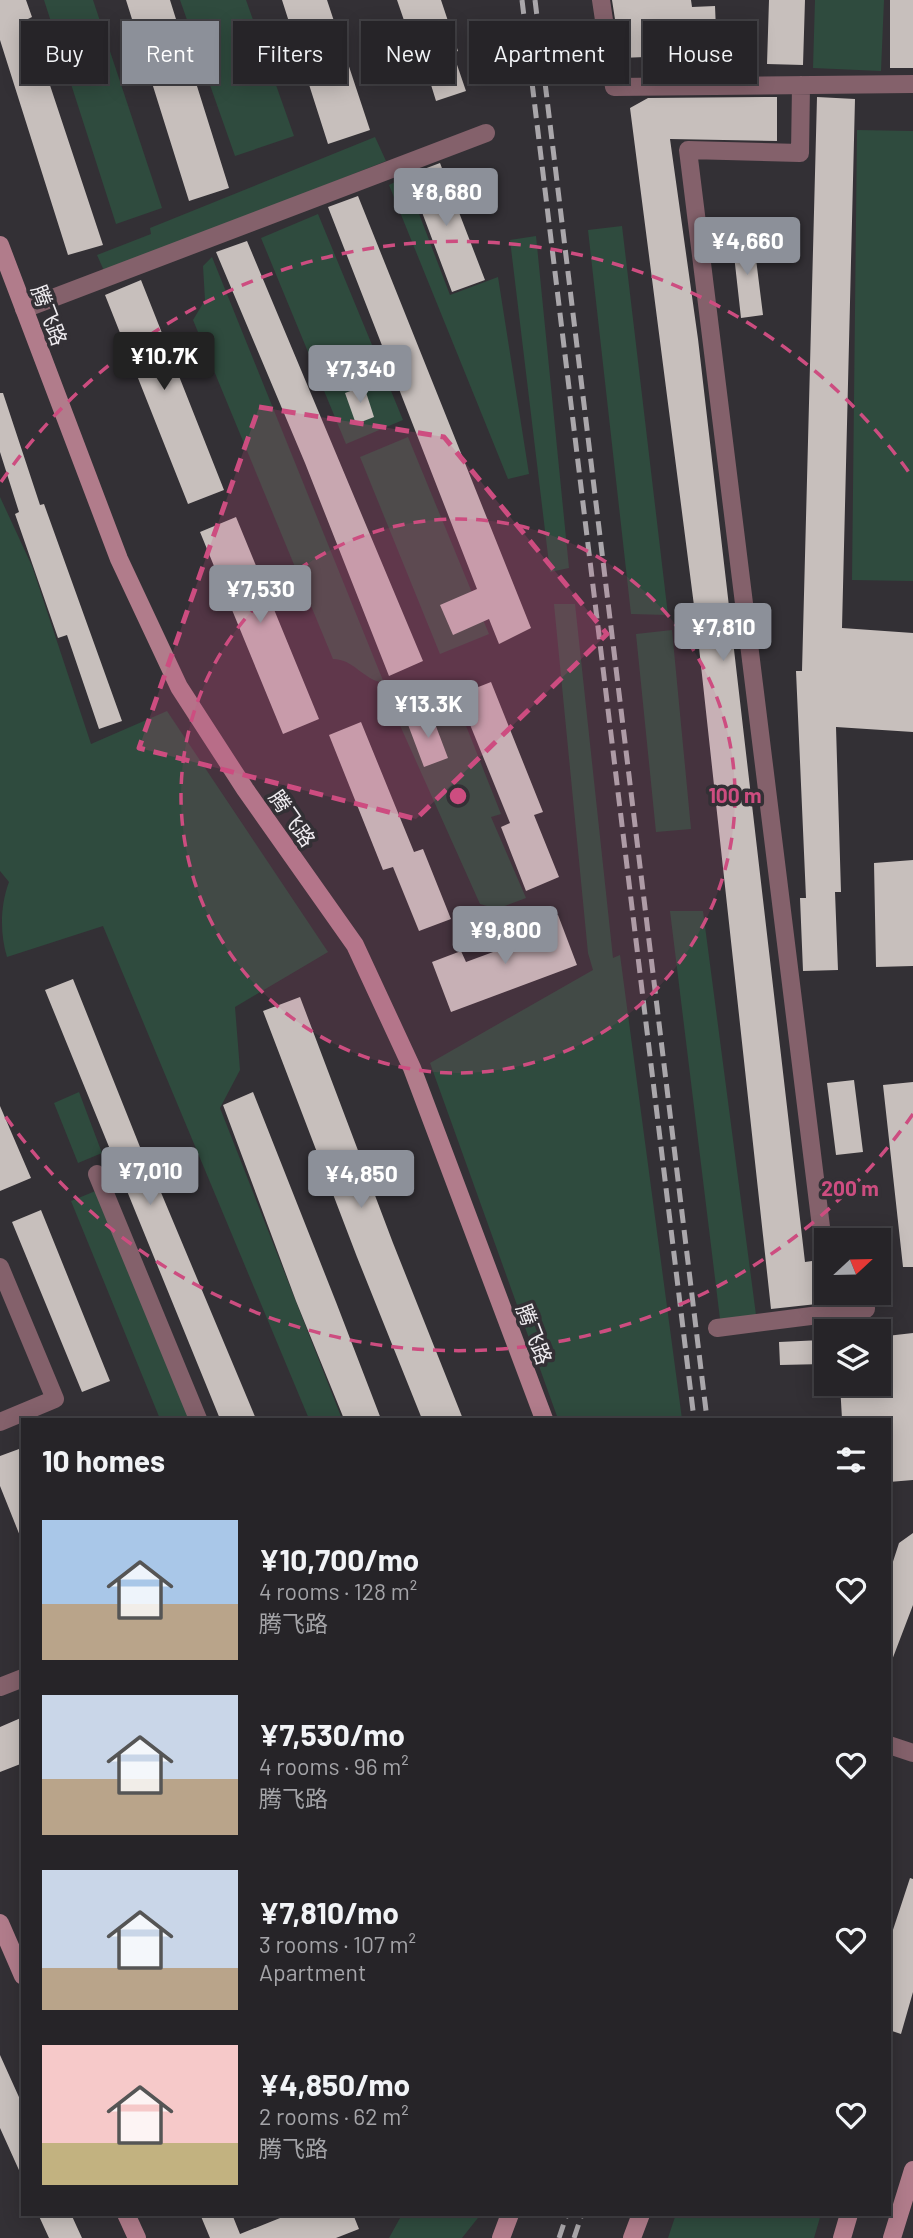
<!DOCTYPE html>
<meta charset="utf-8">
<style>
:root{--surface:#262428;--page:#323034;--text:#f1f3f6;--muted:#a4a4a8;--line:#424145;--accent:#8c9099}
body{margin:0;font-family:Barlow,"Noto Sans SC",sans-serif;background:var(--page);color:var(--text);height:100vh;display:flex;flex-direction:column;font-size:26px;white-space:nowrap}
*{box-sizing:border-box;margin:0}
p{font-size:23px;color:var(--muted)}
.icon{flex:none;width:38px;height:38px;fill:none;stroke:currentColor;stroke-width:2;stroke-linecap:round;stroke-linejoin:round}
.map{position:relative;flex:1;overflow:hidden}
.drawer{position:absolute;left:21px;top:1418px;width:870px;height:798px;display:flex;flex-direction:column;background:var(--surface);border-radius:0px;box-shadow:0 4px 18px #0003,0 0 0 2px var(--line)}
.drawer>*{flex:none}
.top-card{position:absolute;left:21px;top:21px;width:872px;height:63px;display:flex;gap:14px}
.needle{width:46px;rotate:68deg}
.fabs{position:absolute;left:814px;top:1228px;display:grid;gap:14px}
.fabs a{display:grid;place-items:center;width:77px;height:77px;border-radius:0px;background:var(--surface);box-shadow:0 4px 18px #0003,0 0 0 2px var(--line);font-size:35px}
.price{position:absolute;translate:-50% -60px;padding:0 16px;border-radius:7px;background:var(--accent);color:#fff;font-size:23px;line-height:46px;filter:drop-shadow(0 2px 4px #0008)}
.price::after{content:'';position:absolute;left:50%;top:42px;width:21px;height:16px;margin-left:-10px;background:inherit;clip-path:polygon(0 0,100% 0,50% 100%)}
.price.current{background:#222;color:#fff}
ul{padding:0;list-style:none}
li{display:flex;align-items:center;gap:21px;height:175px;padding:0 21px}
li span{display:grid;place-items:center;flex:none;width:196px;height:140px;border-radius:0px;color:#555}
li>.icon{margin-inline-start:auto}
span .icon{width:84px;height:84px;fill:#fffc;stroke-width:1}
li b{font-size:30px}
h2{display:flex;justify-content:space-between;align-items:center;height:84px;padding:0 21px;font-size:30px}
.chip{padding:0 24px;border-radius:0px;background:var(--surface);box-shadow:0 4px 18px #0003,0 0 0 2px var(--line);font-size:24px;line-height:63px}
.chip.current{background:var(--accent);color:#fff}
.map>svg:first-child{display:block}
.green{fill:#2f4b3e}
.building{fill:#c7bfbc}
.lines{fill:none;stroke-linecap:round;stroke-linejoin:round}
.street{stroke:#84616b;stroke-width:18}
.secondary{stroke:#b17c8b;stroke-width:18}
.rail{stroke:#aaa7ab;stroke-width:5;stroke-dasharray:14 7;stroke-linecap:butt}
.marked{fill:#cd4d80;fill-opacity:0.2;stroke:#cd4d80;stroke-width:5;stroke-dasharray:14 9;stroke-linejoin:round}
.ring{fill:none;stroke:#cd4d80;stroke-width:3.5;stroke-dasharray:12 9}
.labels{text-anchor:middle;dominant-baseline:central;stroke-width:7;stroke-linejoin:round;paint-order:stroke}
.street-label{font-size:21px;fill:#efecf0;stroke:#333035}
.centre{fill:#cd4d80;stroke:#333035;stroke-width:3.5}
.ring-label{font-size:21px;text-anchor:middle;font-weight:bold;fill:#cd4d80;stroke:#333035;stroke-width:7;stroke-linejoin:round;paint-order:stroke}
</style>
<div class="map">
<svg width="913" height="2238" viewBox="0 0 913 2238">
<rect width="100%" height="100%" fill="#333035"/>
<path class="green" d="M44,0H93L162,208L116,224Z
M180,0H246L294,136L235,156Z
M815,0H884L881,71L813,68Z
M857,130L913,131V581L852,580Z
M375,137L386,161L105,273L97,255L151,234L150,228Z
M405,177L450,295L498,277L529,474L508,479L389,185Z
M318,214L403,420L346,444L261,238Z
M622,226L668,615L631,614L588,230Z
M536,236L569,568L550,572L510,240Z
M212,257L384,683C363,680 354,659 333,659L193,320L205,300L203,266Z
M408,437L489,634L440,654L360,457Z
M0,497L32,566L91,744L167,711L328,952L235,1007L240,1070L220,1108L342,1419H309L103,926L7,957C0,934 0,906 9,882L0,871Z
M554,604H575L613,958L620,955L682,1419H558L430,1063L593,970L588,953Z
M672,630L691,829L656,832L636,634Z
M451,688L501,814L491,817L526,898L497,909L480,904L394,712Z
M670,911H703L756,1315L720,1319Z
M79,1092L102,1153L78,1163L54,1103Z
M98,1190L191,1419H160L71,1201Z
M398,2214H481L462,2238H389L400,2218Z
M676,2214H821L814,2238H668Z"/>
<path class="building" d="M0,0H26L32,17L28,19L103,245L68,255L0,40Z
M126,0H170L229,188L189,201Z
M282,0H327L370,130L328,144Z
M397,0H441L458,51L453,53L466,91L436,101L424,62L419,64Z
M612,0H691L692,7L715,6L717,54L621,58Z
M769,0H805L803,65L767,64Z
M890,0H913V68H890Z
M777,97V141L670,139L698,339L805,1262L826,1259V1303L771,1309L697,629L630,108L648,98Z
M817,97L855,99L842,628L913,633V732L836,727L841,892H835L838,970L803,971L800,898H806L796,671H802Z
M440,163L485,280L452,292L408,175Z
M358,196L531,628L499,644L489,619L453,635L440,605L477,589L328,207Z
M753,235L763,315L741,318L732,237Z
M247,241L423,661L389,676L305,463L216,252Z
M141,280L224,490L188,504L105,295Z
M364,386L374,417L356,424L345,393Z
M0,393H3L40,505L44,504L122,721L99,729L67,635L58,638L15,514L19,512L0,452Z
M236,517L319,719L283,734L200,532Z
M491,682L543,812L534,815L559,877L526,891L501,827L510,823L458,695Z
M431,713L448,758L424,767L407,722Z
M361,722L414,852L423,849L451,919L419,931L393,867L383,870L329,735Z
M913,860V966L876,967L874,863Z
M558,915L577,965L451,1012L432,962L461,951L466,962L534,937L529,926Z
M73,979L150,1172L152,1171L256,1419H220L45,990Z
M300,997L393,1243L463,1419H422L357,1257L263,1011Z
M854,1080L863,1152L836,1155L827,1083Z
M913,1082V1267H903L883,1085Z
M253,1092L336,1302L381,1419H344L296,1301L223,1105Z
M0,1106L31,1178L0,1191Z
M41,1210L110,1381L82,1392L12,1222Z
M913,1333V1480L889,1482V1419H842L840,1384H878V1337Z
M822,1340L824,1364L780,1365L779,1342Z
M19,1449L23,1458L22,1541L0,1486V1456Z
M913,1533V1605L889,1668V1574L899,1543Z
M23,1717V1763L0,1772V1727Z
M910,1878L913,1879V1992L901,2034L889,2030V1942Z
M0,2055L23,2106V2179L0,2128Z
M38,2214H71L82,2238H49Z
M200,2214H232L240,2234L290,2214H353L359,2229L336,2238H210Z"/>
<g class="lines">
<path class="street" d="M601,0L614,87L913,84
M801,85L800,153L688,150L823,1243H826
M24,309L486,133
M97,1174L198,1419
M843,1241H860
M0,1267L55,1399L0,1422
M717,1328L866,1309L865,1293
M0,1687L23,1678
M889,1745L913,1753"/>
<path class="secondary" d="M0,245L119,559L179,687L245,789L355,945L412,1068L544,1419
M0,1923L23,1976
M126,2214L137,2238
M501,2238L510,2214
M632,2238L641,2214
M842,2238L849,2214
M892,2238L913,2170"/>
<path class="rail" d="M522,0L694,1419
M535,0L707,1419
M559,2238L567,2214
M574,2238L582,2214"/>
</g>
<path class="marked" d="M259,407L444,437L607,634L416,819L139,748Z"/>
<circle cx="458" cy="796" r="277" fill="#cd4d80" fill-opacity=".12"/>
<g class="ring">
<circle cx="458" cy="796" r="277"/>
<path d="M913 1114A555 555 0 0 1 1 1110M1 482A555 555 0 0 1 913 478"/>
</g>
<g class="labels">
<g class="street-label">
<text transform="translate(50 315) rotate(69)">腾飞路</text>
<text transform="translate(293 818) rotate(55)">腾飞路</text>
<text transform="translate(535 1334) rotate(69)">腾飞路</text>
</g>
</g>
<circle cx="458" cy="796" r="10" class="centre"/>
<g class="ring-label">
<text x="735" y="803">100 m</text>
<text x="850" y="1196">200 m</text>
</g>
</svg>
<div class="fabs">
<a><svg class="needle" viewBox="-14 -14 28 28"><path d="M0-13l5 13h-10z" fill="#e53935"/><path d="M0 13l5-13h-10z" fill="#a4a4a8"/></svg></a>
<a><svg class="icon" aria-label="layers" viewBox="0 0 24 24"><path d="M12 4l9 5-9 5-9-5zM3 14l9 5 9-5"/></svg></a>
</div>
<b class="price" style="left:446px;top:228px">¥8,680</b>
<b class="price" style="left:747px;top:277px">¥4,660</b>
<b class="price current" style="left:164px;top:392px">¥10.7K</b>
<b class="price" style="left:360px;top:405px">¥7,340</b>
<b class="price" style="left:260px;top:625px">¥7,530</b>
<b class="price" style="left:723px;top:663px">¥7,810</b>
<b class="price" style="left:428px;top:740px">¥13.3K</b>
<b class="price" style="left:505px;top:966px">¥9,800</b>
<b class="price" style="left:150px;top:1207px">¥7,010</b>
<b class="price" style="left:361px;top:1210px">¥4,850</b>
<div class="top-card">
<a class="chip">Buy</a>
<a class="chip current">Rent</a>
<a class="chip">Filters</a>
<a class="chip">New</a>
<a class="chip">Apartment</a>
<a class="chip">House</a>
</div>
<section class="drawer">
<h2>10 homes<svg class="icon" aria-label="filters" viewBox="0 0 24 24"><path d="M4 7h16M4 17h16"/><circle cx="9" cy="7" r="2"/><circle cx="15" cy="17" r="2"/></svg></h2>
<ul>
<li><span style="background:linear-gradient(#a9c7e8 60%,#b9a48a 0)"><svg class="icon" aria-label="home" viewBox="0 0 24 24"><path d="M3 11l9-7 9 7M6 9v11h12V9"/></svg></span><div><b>¥10,700/mo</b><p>4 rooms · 128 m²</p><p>腾飞路</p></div><svg class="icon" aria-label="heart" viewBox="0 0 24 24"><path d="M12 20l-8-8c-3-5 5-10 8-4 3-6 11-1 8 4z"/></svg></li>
<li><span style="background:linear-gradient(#c9d6e8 60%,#b9a48a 0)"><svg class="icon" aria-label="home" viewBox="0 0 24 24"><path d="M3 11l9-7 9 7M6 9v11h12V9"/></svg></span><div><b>¥7,530/mo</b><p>4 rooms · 96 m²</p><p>腾飞路</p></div><svg class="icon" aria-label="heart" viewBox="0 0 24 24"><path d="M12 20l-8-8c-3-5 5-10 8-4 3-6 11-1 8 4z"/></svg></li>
<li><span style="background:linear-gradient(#c9d6e8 70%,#b9a48a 0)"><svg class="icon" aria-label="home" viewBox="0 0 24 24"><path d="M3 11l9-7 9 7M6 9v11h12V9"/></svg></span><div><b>¥7,810/mo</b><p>3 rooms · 107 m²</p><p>Apartment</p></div><svg class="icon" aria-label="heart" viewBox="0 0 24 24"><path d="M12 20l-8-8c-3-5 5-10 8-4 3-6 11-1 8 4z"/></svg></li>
<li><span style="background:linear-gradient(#f6c9c9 70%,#c2b280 0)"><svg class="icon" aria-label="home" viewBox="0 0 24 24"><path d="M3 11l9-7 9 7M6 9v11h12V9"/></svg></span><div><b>¥4,850/mo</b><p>2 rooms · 62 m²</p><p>腾飞路</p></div><svg class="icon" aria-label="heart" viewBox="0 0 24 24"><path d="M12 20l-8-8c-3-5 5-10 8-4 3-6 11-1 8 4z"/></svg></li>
</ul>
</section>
</div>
